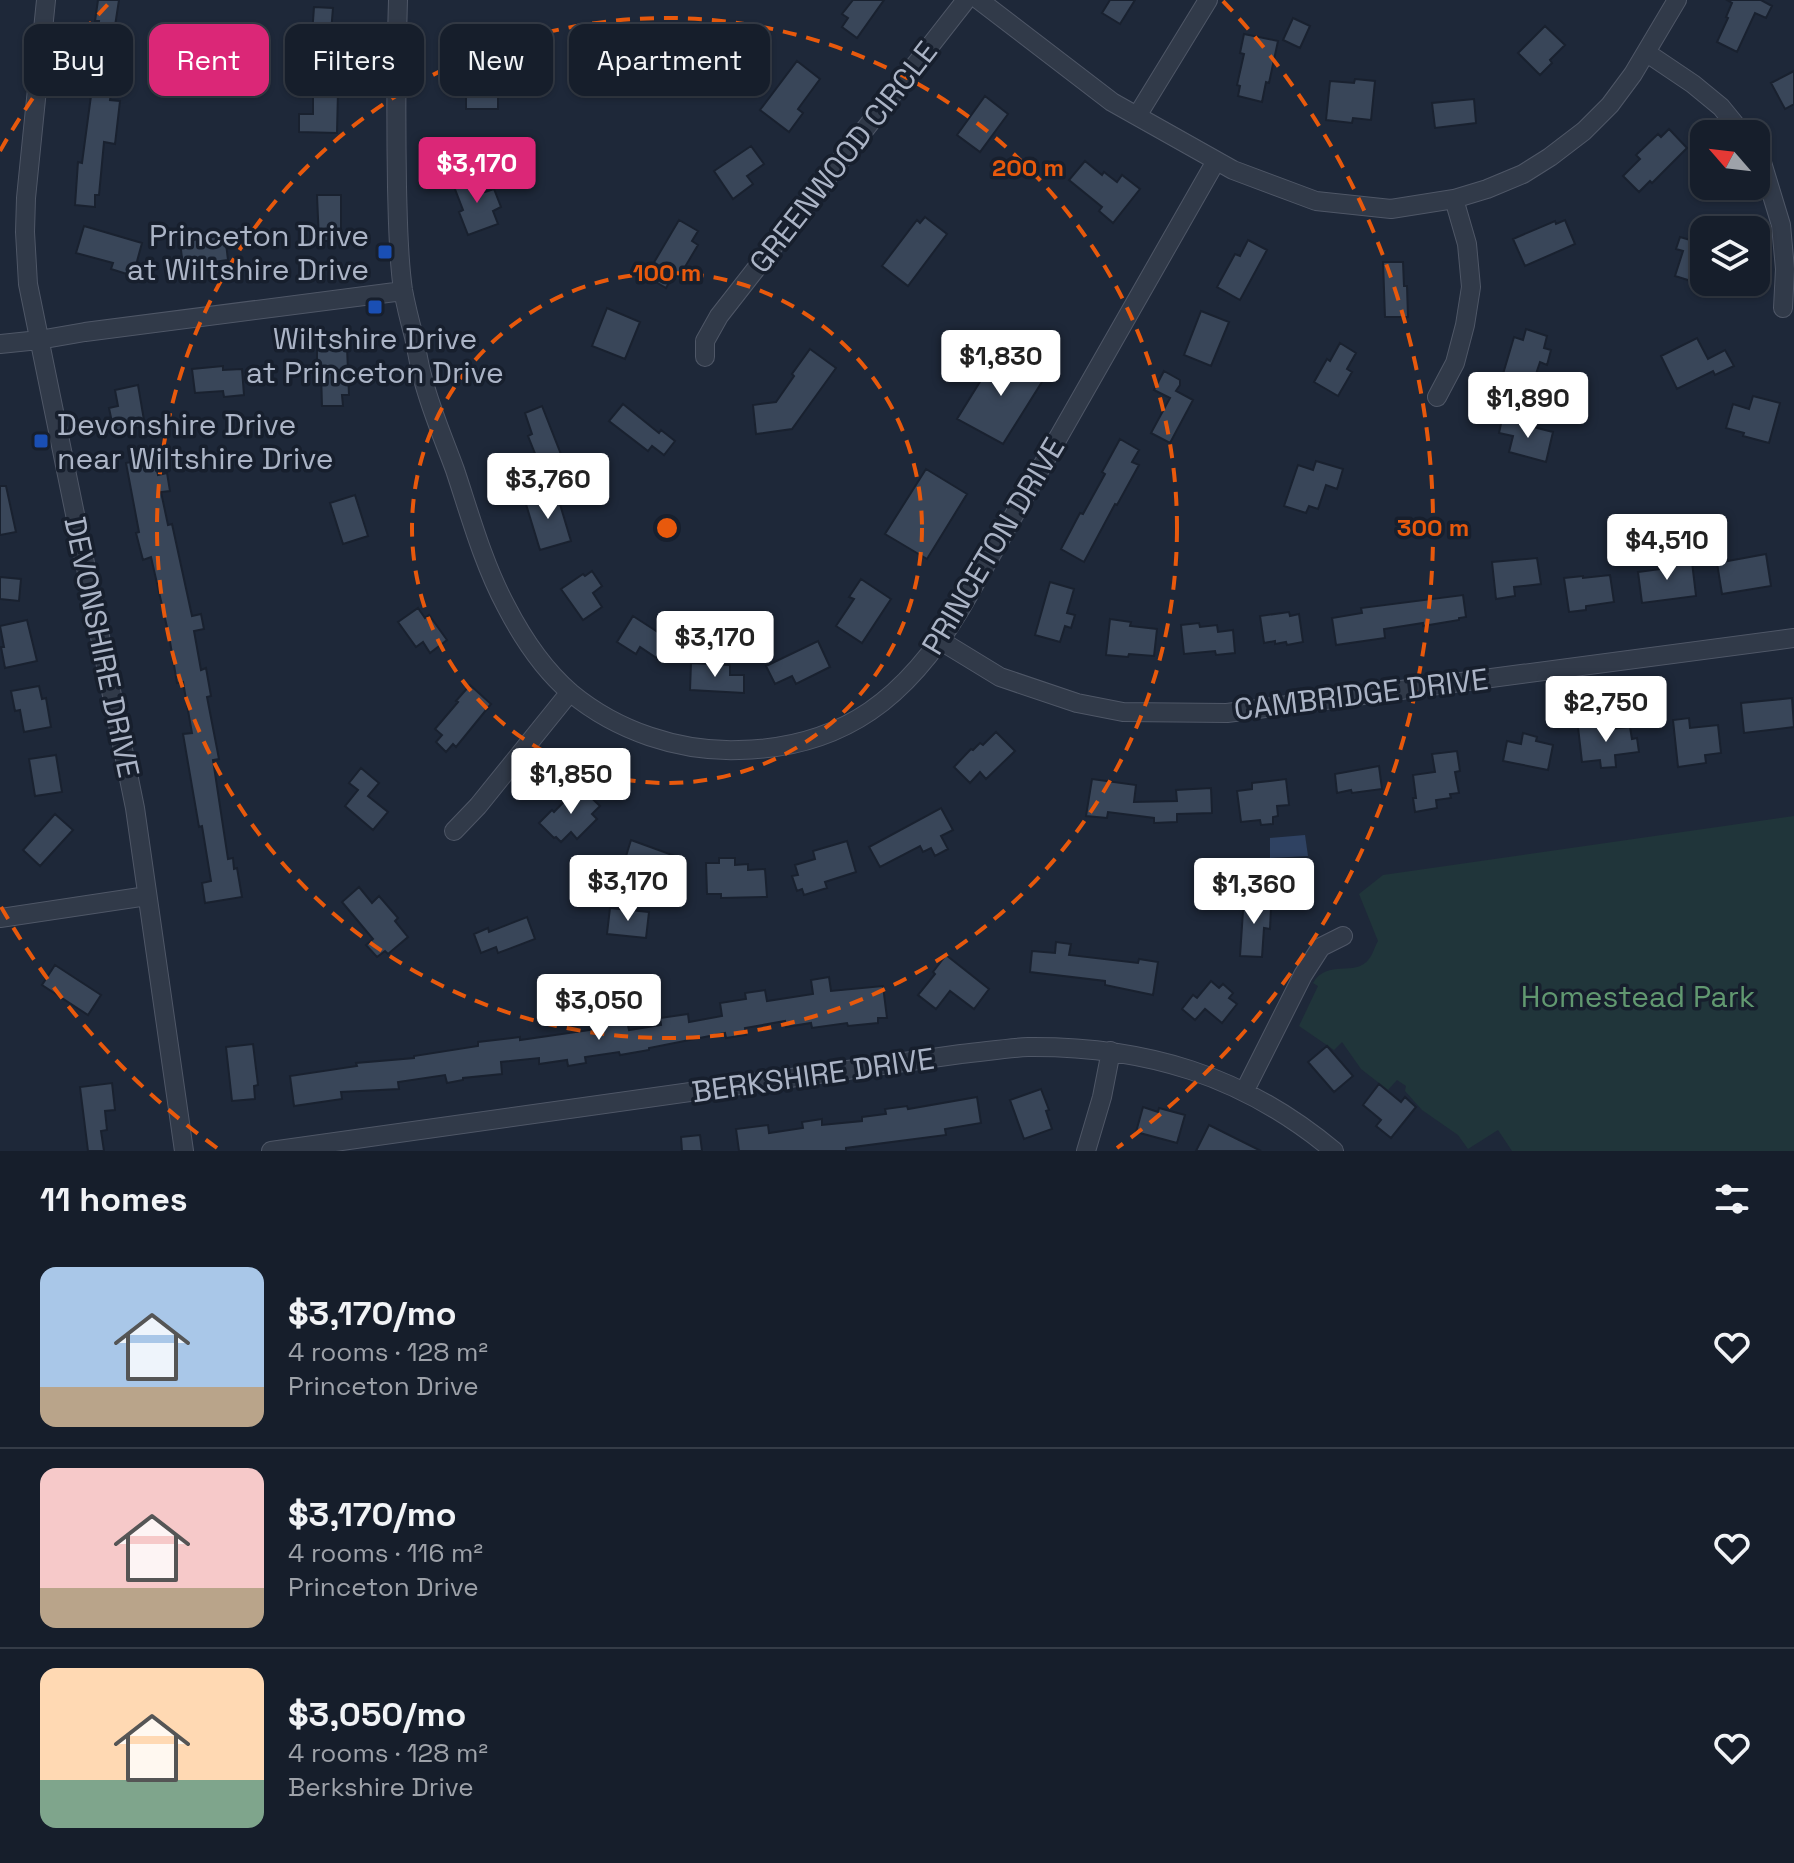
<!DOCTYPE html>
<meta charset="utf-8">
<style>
:root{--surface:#161e2b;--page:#1f2733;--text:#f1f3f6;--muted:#9ea2a9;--line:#353c47;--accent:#db2777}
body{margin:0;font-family:"Space Grotesk",sans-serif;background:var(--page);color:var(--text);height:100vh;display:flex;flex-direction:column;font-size:30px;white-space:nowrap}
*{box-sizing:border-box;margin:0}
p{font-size:26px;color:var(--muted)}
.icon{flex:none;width:44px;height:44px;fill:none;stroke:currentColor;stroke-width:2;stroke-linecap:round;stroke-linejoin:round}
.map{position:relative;height:1151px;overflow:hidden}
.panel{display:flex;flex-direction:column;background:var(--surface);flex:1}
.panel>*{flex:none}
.guide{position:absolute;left:24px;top:24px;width:800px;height:72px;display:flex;gap:16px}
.needle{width:52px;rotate:298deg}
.fabs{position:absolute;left:1690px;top:120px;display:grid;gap:16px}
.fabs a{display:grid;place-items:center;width:80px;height:80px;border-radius:16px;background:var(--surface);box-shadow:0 2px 6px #0004,0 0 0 2px var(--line);font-size:40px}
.price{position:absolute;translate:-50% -68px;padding:0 18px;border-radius:8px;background:#fff;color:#222;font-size:26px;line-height:52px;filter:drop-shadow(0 2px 4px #0008)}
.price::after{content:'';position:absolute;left:50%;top:48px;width:24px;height:18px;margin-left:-12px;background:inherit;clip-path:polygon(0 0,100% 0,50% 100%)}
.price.selected{background:var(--accent);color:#fff}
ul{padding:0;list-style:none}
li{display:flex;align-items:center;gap:24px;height:200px;padding:0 40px}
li+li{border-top:2px solid var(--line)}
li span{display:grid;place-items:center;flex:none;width:224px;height:160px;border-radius:16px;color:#555}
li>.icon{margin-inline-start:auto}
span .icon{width:96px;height:96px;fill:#fffc;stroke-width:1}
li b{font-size:34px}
h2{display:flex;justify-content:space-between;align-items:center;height:96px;padding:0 40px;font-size:34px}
.tag{padding:0 28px;border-radius:16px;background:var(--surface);box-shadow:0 2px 6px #0004,0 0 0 2px var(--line);font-size:28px;line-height:72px}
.tag.selected{background:var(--accent);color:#fff}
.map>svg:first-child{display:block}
.green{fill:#20353a}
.water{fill:#2f4262}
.building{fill:#394659;stroke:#19212f;stroke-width:2}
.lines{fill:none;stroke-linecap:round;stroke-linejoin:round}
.minor-casing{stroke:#4f5767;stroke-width:20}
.minor{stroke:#313a49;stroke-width:18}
.ring{fill:none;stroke:#e8590c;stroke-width:4;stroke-dasharray:14 10}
.transit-dot{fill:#1a4fb4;stroke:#171f2d;stroke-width:3}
.labels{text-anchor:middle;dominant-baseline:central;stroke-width:7;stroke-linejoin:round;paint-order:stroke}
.street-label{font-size:30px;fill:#abb4c6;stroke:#171f2d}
.poi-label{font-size:30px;fill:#abb4c6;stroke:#171f2d;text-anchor:end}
.park-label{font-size:30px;fill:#619870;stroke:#171f2d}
.centre{fill:#e8590c;stroke:#171f2d;stroke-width:4}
.ring-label{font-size:24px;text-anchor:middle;font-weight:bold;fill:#e8590c;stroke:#171f2d;stroke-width:7;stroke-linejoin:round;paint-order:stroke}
</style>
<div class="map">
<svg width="1794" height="1151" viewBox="0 0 1794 1151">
<rect width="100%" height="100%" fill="#1e2839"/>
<path class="green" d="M1794,816V1151H1512L1498,1130L1468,1149L1458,1135L1422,1110L1405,1091L1406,1086L1397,1080L1388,1090L1361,1069L1342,1042L1334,1050L1299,1026L1318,986L1313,983C1328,958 1354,978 1369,959C1373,954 1375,946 1378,941L1359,894L1383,875Z"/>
<path class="water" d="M1305,835L1308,856L1270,858V838Z"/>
<path class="building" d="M98,0H119L113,39L121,40L119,54L126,55L124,74L114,72L110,100L120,101L115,144L104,142L99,195H95V207L75,205L78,162L82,163L93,81L99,21H95Z
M853,0H884L857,38L842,27L848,18L842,14Z
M1110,0H1135L1120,24L1102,13Z
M1727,0H1761L1772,6L1766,18L1755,13L1737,52L1717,42L1728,18L1726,17L1732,3Z
M314,7L333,8L331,32H336L334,65L313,63L315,35H312Z
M1293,18L1310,26L1300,48L1283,40Z
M1545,26L1565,45L1550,60L1552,63L1540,75L1518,53Z
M1244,34L1278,41L1269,83L1266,82L1262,102L1238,96L1240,86L1237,85L1244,54L1240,53Z
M467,47H496V55H508V80H498V109H466V92H462V65H467Z
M797,61L820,79L798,109L803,113L789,132L760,110Z
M1794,71V104L1785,109L1771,83Z
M1355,79L1375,81L1371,120L1353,118L1352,123L1326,120L1330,81L1354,83Z
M313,90L338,91L337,133L299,132V114H313Z
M985,96L1008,114L980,152L957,135Z
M1474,99L1476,123L1435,128L1432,103Z
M1669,129L1687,148L1652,183L1650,181L1639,192L1623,176L1640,159L1636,155L1658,134L1661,137Z
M751,146L764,164L747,176L753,184L733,199L714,171Z
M1085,161L1102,175L1104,172L1117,182L1122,175L1140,189L1113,223L1099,211L1102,207L1069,180Z
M479,174L485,192L494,189L501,207L493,211L498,224L468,235L459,212L463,210L453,184Z
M317,195H341V241H319Z
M925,217L947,234L908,286L882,266L917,220L920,223Z
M679,220L698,231L692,241L698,245L679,277L674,274L666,288L646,276Z
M1565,220L1575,244L1525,266L1513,239L1555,221L1556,224Z
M84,226L142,243L133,276L111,269L113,263L76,253Z
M225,235L228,260L183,266L180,242Z
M1680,237L1704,244V285L1675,276L1683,251L1676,249Z
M1248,240L1267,250L1240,300L1217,287L1235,254L1240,256Z
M1383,262H1403L1404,286H1407L1408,317H1385Z
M607,308L640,322L625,359L592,346Z
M1201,311L1229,322L1211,366L1184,355Z
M1526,329L1547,336L1544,348L1551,350L1547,365L1540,362L1535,377L1530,375L1528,382L1503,374L1514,337L1523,340Z
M1697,338L1708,359L1725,350L1734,366L1715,375L1713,371L1677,389L1661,356Z
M1340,343L1356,353L1347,369L1352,372L1338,396L1314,382L1327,359L1330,361Z
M347,347L349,395H342L343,406H322L321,372H317V348Z
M810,349L836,368L792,429L756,434L753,405L776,402L794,376L792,374Z
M999,351L1045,377L1003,444L957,419Z
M223,366V370L242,369L244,395L224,397L223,391L195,393L192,369Z
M1164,371L1180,380V385L1176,391L1193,400L1170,443L1151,433L1170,398L1154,390Z
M138,385L145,426L114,432L109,408L118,406L115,390Z
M1753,396L1780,403L1769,443L1743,436L1744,433L1726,428L1733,404L1749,409Z
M623,404L659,433L661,430L675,441L664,455L652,446L648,451L609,421Z
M542,406L562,457L540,466L528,436L532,434L525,413Z
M1502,419L1553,432L1546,462L1509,452L1513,436L1499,433Z
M1120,439L1139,450L1132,462L1139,465L1117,505L1115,504L1084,562L1061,549L1080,513L1083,514L1105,474L1102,472Z
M154,457L158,475L167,473L170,491L161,492L168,525L172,524L192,616L201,614L204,629L194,631L201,670L206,668L211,696L207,697L219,759L213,760L228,859L233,858L234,869L237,868L242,897L205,903L202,883L211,881L202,826L199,827L183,734L192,733L183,682L177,683L169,636L151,557L143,560L136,533L139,532L126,463Z
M1316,461L1343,469L1337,489L1326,485L1318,509L1309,506L1306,513L1284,506L1298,465L1313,470Z
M926,469L967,494L927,559L885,534Z
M0,486H6L16,532L0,535Z
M556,491L571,541L540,550L525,501Z
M355,495L368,536L343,544L330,503Z
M1766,554L1771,586L1722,594L1717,563Z
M1672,557L1673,565L1692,562L1696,596L1642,603L1638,572L1661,569L1659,559Z
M1537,558L1541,584L1514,587L1515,596L1496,599L1492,562Z
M592,571L602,586L593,593L602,607L583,620L561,589L583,574L585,576Z
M1610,575L1614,602L1586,606V610L1569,612L1564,578L1583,576V578Z
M0,577L21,579L19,601L0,599Z
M861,579L891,599L862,643L836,626L854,599L849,597Z
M1050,582L1074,589L1067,613L1075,615L1071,628L1065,626L1060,642L1035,635Z
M1463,595L1466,617L1459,618V620L1423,626V623L1384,629L1385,638L1336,645L1332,618L1362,613L1361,608Z
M418,608L425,618L429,615L447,640L430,653L423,642L416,647L398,622Z
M1289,612L1290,616L1299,614L1303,642L1287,645L1286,642L1275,644V641L1264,643L1260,616Z
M633,616L670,640L658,659L640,647L636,654L617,642Z
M1110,619L1131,622L1130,626L1157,629L1154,656L1129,654L1128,657L1106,655Z
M27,620L37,661L5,668L1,647H4L0,626Z
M1199,623L1200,627L1217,625L1218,632L1233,630L1235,653L1216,655L1215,651L1184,654L1181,625Z
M818,641L830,667L796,684L792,676L775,684L766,666Z
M691,663L730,665V675H744V693L690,690Z
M470,685L491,704L456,747L453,744L446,752L436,742L442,735L435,729L458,702L456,701Z
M39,686L42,699L46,698L51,727L24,732L20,710L15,711L11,691Z
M1792,698L1794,727L1744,733L1741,703Z
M1689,718L1690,728L1718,725L1721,753L1705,755L1706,763L1678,767L1673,720Z
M1601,725V730L1630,727L1632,739L1637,738L1639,752L1615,755L1616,767L1601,768L1600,760L1582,762L1578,727Z
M996,732L1015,751L986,779L980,772L970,783L954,767L971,749L973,750L980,743L983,745Z
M1523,733L1537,737L1536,741L1553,745L1548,770L1503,761L1507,741L1521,744Z
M1457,751L1460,771L1455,772L1459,793L1450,794L1451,798L1436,800L1437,808L1415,812L1413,798H1416L1413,775L1435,772L1432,754Z
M56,755L62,792L35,796L29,759Z
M1379,766L1382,789L1352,793L1351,790L1337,793L1335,774Z
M361,768L379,783L368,796L388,812L373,830L345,806L358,790L349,783Z
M1092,779L1136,785L1134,802L1177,801L1176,790L1211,788L1212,813L1177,814V822L1154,823V818L1108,812L1107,818L1086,816Z
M1286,779L1289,805L1277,806L1278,816L1273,817V824L1261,825L1260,820L1241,822L1237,791L1252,789V783Z
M579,786L600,806L592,814L597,819L577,839L571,832L561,842L556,837L554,838L539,823L552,810L554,812Z
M941,808L953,830L941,836L948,849L935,856L931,848L923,852L920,846L880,867L869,847Z
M55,814L73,830L40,866L23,850Z
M631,840L686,860L679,884L667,880L665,887L645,881L647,874L623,866Z
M847,841L856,872L825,882L827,888L804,895L802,889L797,891L792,876L798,875L795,865L815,859L813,851Z
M719,858H735V865L748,864V870L765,869L767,897L721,898V894H707L706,863H719Z
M359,887L372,903L379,896L398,918L395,921L408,937L388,954L385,951L377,957L366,945L373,939L342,902Z
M1244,896L1269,898L1268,907H1271L1270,929L1264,928L1262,957L1240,956Z
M610,908L649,912L646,938L607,934Z
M527,917L535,939L498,953L496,947L481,953L474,934L488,928L489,932Z
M1056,942L1071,944L1069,955L1138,963L1139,959L1158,962L1153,995L1105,985V981L1030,972L1032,951L1055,953Z
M946,955L989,989L974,1009L950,991L936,1009L918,995L935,974L933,972Z
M55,965L101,995L88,1015L42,985Z
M829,977L831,991L883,986L887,1018H878V1023L848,1026L847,1023L812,1028L811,1023L786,1027L785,1021L745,1028L746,1035L726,1038L725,1033L649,1048V1050L620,1055L619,1052L585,1057L586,1063L568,1066L567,1060L539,1064V1058L501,1062L502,1074L463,1078V1080L447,1083L445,1075L398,1082L399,1089L341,1092L342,1099L294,1106L290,1076L357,1066L356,1063L414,1058V1056L478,1046V1042L520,1037V1040L597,1029V1026L627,1021L629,1030L661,1025L660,1018L688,1014L689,1022L722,1016L720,1003L746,999L745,993L765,990L767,1001L813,994L811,980Z
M1211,981L1219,988L1223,984L1233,993L1229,998L1237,1004L1222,1023L1205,1009L1195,1020L1182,1009L1193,995L1197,998Z
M253,1044L258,1085L254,1086L255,1099L232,1101L226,1047Z
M1327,1046L1353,1076L1334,1092L1308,1062Z
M112,1083L115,1110L105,1111L107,1130L101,1131L104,1151H88L80,1087Z
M1379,1084L1401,1102L1405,1097L1416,1107L1391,1138L1376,1126L1381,1120L1363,1105Z
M1041,1089L1049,1110L1046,1111L1052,1129L1024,1139L1010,1100Z
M977,1097L981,1123L945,1129L946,1135L846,1148V1151H739L736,1129L768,1125L769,1133L803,1128L802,1122L822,1119V1125L862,1121V1117L886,1114L885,1109L907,1106L908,1109Z
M1143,1107L1158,1112L1159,1108L1185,1115L1177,1143L1136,1132Z
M1209,1125L1261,1151H1196Z
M700,1135L702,1151H682L681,1137Z"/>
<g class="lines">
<g class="minor-casing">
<path id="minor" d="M46,0L26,198L25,232L28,284L135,808L184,1151
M398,0C396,63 396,125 397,187C398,222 398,256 403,290C406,306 410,322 414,337C417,351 419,365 423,379C431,410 444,440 455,470C470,515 483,563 506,606C522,637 544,670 571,693C617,731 679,752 739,750C845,748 908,696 961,608L1216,161
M979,0L1112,102L1233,170L1316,201L1391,209L1454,199L1487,189L1523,174L1550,157L1584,131L1610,105L1633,74L1677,0
M1647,53L1693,84L1721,107L1743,134
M1137,116L1208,0
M1756,151L1760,156L1781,225L1785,269L1783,308
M0,344L39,340L85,332L403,291
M705,357V341L719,316L966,0
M1437,397L1455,363L1465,325L1471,287L1467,244L1454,199
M941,641L1000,677L1077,703L1123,712L1227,713L1794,638
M454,831L478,806L570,692
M0,918L147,896
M1244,1092L1303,975L1321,947L1343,936
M271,1151L961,1054C983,1052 1006,1048 1028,1047C1145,1046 1243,1075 1334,1151
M1086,1151L1102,1097L1111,1051"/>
</g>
<use href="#minor" class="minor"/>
</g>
<g class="ring">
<circle cx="667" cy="528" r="255"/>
<circle cx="667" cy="528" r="510"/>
<path d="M217 1148A766 766 0 0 1 0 905M0 151A766 766 0 0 1 111 1M1223 1A766 766 0 0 1 1117 1148"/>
</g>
<g class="transit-dot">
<rect x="377" y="244" width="16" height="16" rx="4"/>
<rect x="367" y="299" width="16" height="16" rx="4"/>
<rect x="33" y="433" width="16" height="16" rx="4"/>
</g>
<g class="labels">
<g class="street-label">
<text transform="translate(843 157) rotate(-52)">GREENWOOD CIRCLE</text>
<text transform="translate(993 546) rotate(-59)">PRINCETON DRIVE</text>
<text transform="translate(102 647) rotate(78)">DEVONSHIRE DRIVE</text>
<text transform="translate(1361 694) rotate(-7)">CAMBRIDGE DRIVE</text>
<text transform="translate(813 1075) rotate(-8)">BERKSHIRE DRIVE</text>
</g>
<g class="poi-label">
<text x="369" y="235">Princeton Drive<tspan x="369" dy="34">at Wiltshire Drive</tspan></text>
<text x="375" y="338" text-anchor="middle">Wiltshire Drive<tspan x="375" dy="34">at Princeton Drive</tspan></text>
<text x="57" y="424" text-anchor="start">Devonshire Drive<tspan x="57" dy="34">near Wiltshire Drive</tspan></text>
</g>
<g class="park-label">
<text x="1638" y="996">Homestead Park</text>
</g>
</g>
<circle cx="667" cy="528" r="12" class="centre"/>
<g class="ring-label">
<text x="1028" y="176">200 m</text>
<text x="667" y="281">100 m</text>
<text x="1433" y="536">300 m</text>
</g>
</svg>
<div class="fabs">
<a><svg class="needle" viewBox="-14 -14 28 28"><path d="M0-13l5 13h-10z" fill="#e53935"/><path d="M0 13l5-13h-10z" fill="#9ea2a9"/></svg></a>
<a><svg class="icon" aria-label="layers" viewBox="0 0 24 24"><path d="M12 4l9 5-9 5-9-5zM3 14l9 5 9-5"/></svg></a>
</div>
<b class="price selected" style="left:477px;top:205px">$3,170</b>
<b class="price" style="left:1001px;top:398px">$1,830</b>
<b class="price" style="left:1528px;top:440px">$1,890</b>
<b class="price" style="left:548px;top:521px">$3,760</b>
<b class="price" style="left:1667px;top:582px">$4,510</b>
<b class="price" style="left:715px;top:679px">$3,170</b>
<b class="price" style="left:1606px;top:744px">$2,750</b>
<b class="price" style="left:571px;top:816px">$1,850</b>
<b class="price" style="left:628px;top:923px">$3,170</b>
<b class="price" style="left:1254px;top:926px">$1,360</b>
<b class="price" style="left:599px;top:1042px">$3,050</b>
<div class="guide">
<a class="tag">Buy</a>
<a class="tag selected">Rent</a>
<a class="tag">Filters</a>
<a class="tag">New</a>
<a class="tag">Apartment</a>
</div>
</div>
<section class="panel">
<h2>11 homes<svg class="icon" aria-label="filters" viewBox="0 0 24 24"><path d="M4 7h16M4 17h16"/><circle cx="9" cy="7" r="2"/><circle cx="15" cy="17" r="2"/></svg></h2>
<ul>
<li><span style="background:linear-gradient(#a9c7e8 75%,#b9a48a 0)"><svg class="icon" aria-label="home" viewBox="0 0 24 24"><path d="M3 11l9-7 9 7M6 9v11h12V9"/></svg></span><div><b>$3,170/mo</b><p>4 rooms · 128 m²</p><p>Princeton Drive</p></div><svg class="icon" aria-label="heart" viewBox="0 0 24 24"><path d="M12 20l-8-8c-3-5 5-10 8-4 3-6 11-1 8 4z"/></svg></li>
<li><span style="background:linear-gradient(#f6c9c9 75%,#b9a48a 0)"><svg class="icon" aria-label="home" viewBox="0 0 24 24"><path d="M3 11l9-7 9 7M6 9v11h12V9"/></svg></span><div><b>$3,170/mo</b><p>4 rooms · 116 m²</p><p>Princeton Drive</p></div><svg class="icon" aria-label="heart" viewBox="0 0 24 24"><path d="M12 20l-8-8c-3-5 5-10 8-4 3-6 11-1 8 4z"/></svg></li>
<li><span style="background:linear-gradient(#ffd9b3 70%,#7fa58c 0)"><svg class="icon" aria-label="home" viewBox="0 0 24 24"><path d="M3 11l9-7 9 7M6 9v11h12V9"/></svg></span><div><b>$3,050/mo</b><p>4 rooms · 128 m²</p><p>Berkshire Drive</p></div><svg class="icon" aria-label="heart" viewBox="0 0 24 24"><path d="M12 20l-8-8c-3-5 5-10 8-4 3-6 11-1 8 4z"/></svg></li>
</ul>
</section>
